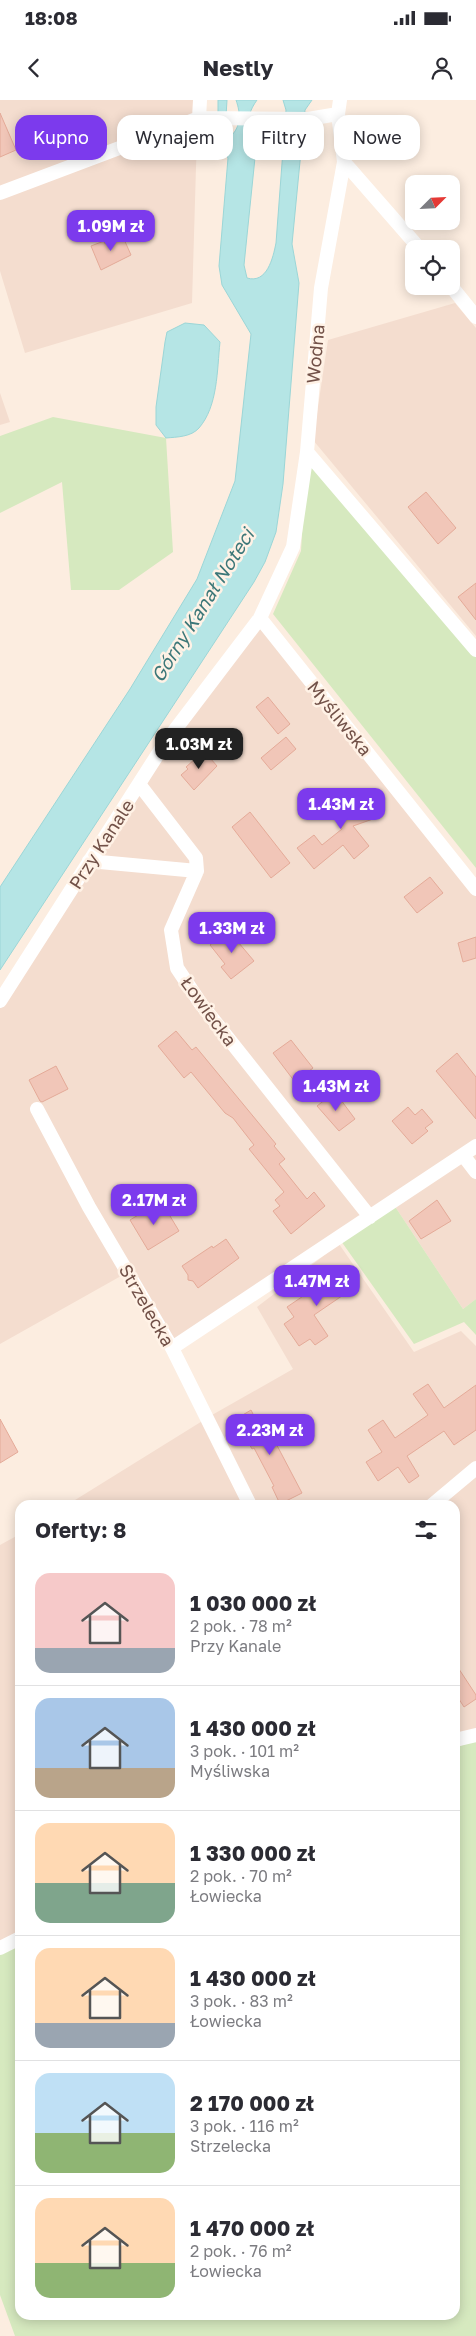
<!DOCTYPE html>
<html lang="pl">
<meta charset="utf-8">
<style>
:root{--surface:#fff;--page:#f7f7f7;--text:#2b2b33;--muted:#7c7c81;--line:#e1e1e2;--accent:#7c3aed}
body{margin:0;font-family:"Golos Text",sans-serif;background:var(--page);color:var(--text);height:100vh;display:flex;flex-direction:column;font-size:19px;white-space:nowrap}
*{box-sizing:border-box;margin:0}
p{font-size:16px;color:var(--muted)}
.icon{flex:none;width:28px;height:28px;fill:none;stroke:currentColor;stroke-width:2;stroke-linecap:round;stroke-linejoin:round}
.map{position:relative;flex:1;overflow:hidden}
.sheet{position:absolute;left:15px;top:1400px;width:445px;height:820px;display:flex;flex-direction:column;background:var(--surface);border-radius:15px;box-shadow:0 2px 12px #0003}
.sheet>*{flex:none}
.guide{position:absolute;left:15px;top:15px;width:446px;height:45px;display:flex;gap:10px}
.needle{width:32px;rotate:66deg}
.controls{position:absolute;left:405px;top:75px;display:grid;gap:10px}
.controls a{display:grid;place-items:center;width:55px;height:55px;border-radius:10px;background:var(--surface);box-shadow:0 2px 12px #0003;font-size:25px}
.price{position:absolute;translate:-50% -42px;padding:0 11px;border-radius:10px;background:var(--accent);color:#fff;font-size:16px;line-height:32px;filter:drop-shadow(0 1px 2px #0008)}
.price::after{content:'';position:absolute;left:50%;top:30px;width:15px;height:11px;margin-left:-8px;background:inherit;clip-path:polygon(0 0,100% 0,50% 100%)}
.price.selected{background:#222;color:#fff}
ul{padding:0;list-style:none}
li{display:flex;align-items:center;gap:15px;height:125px;padding:0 20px}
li+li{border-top:1px solid var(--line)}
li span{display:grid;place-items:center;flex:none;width:140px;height:100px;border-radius:15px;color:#555}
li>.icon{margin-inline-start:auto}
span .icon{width:60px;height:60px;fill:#fffc;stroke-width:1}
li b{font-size:21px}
h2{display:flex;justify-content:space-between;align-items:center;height:60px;padding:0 20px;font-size:21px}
.chip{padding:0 18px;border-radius:15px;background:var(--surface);box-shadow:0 2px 12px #0003;font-size:18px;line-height:45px}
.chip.selected{background:var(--accent);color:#fff}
.status{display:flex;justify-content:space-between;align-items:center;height:35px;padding:0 25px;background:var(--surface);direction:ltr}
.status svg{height:14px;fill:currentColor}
header{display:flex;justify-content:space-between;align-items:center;height:65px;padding:0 20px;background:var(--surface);font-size:22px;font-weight:700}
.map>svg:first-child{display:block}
.residential{fill:#f4ddcf}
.green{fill:#d6e9bf}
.water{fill:#b5e5e5;stroke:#9bd6d7}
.building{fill:#f1c6b8;stroke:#e4aa98}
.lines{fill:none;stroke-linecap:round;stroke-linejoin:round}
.minor{stroke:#fff;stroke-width:14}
.labels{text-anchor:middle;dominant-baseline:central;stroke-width:5;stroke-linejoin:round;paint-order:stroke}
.street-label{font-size:18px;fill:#725148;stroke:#fff2e6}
.water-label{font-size:19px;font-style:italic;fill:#3c7778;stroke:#fff2e6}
</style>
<div class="status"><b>18:08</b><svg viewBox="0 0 49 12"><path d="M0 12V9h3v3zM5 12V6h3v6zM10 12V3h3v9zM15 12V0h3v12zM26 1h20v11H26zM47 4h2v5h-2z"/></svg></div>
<header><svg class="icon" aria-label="back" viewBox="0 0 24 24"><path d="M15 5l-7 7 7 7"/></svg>Nestly<svg class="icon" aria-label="person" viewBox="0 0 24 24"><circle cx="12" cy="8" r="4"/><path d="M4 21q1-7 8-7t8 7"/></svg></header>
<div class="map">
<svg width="476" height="2236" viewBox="0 0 476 2236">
<rect width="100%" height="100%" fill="#fcede0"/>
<path class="residential" d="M0,0H198L192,203L25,253L0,171Z
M455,203L476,228V536L313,340L328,240Z
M0,293L10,322L0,325Z
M260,518L476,789V1199L463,1209L392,1102L172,1248L121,1176L0,1244V901L139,684Z
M339,1144L414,1252L461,1231L476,1246V1635L455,1640V1405H67L212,1315L293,1269L257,1207Z
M20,1434V1838L0,1848V1445Z"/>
<path class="green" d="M53,317L166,338L173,452L119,490H71L62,382L0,413V336Z
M307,352L476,543V768L273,514L301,451Z
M392,1102L463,1209L476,1199V1235L464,1222L414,1244L341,1141Z
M476,1640V2236H15L0,2195V1853L20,1844V2215H455V1648Z"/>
<path class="water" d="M218,0H227L225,33L230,37C241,27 241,14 236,0H257C242,21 253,26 256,48L244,165L247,178C267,184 273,158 276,143L286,10L283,0H312L305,10L292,144L299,183L283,384L276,432L265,462L254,482L0,870V787L130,589L197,479L235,381L251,234L222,185L219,166L228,58L218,41Z
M185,223L204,225L220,242C217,270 218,306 199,328C191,337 177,337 166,338L156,325V307L165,242L167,232Z"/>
<path class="building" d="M0,13L16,50L0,57Z
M123,137L131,155L101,170L91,146L104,141L105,144Z
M426,392L456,428L438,444L408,407Z
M476,483V520L458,497Z
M268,597L290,624L278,634L256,607Z
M286,637L296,649L271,670L261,658Z
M204,651L217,666L194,690L181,675L188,669L186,667Z
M362,689L373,719L353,726L369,746L354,759L343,745L314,769L297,748L314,735L322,745L342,729L332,699Z
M250,712L290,763L271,778L232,727Z
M430,777L443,793L417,813L404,797Z
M228,830L254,861L231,879L221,867L225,864L210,845Z
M476,837V858L463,862L458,843Z
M176,931L192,950L196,947L276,1044L274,1046L285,1059L279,1064L307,1099L314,1092L325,1106L291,1134L273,1111L280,1106L275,1100L284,1092L249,1049L254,1045L233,1018L225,1013L191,972L184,978L158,946Z
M291,940L313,968L295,982L273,953Z
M457,953L476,977V1019L436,971Z
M56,966L68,989L42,1002L40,1001L29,980Z
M335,992L355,1019L339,1031L317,1006Z
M408,1007L415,1015L422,1009L433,1022L425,1028L428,1031L412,1044L392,1021Z
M437,1100L451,1121L421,1139L409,1121Z
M161,1101L179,1131L148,1150L130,1120Z
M226,1139L239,1158L198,1188L193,1181L188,1180V1175L182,1166L212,1146L213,1148Z
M341,1166L355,1187L314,1215L328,1236L315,1245L310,1239L299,1246L284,1224L294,1217L287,1207L318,1186L315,1183Z
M428,1284L444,1308L476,1285V1330L454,1345L444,1331L407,1356L419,1376L409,1383L398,1367L378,1381L366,1362L382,1352L368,1330L383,1320L395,1338L428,1315L413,1294Z
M251,1310L255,1318L261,1315L302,1393L280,1404L272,1387L274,1386L254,1348L252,1349L236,1319Z
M0,1319L18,1352L0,1363Z
M455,1563L476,1595V1599L464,1607L455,1593Z"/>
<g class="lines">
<path class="minor" d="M199,18L200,0
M344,62L420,149
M0,93L199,18L308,19L338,14
M451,186L476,217
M307,352L476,550
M260,518L476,789
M139,684L196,758L197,771L171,830L177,868L201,904L370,1117
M89,761L197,771
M0,901L165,643L260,518L293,447L307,352L321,188L344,62L338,14L340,0
M37,1009L89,1107L172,1248L250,1405
M463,1055L476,1072
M172,1248L476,1046
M432,1405L476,1368
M455,1640L476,1635
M0,1848L20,1838"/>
</g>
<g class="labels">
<g class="street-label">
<text transform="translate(315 254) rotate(-85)">Wodna</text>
<text transform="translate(340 618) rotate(51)">Myśliwska</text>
<text transform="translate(101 744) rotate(-57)">Przy Kanale</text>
<text transform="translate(209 911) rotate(54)">Łowiecka</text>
<text transform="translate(147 1205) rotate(60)">Strzelecka</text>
</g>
<g class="water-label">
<text transform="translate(202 505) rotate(-58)">Górny Kanał Noteci</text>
</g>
</g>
</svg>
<div class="controls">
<a><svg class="needle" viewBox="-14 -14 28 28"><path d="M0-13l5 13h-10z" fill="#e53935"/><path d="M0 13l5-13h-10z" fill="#7c7c81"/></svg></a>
<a><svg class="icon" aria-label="locate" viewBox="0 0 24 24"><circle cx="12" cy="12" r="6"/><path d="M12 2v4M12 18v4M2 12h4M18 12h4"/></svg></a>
</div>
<b class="price" style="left:111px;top:152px">1.09M zł</b>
<b class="price selected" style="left:199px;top:670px">1.03M zł</b>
<b class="price" style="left:341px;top:730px">1.43M zł</b>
<b class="price" style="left:232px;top:854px">1.33M zł</b>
<b class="price" style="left:336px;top:1012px">1.43M zł</b>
<b class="price" style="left:154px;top:1126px">2.17M zł</b>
<b class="price" style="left:317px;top:1207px">1.47M zł</b>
<b class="price" style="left:270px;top:1356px">2.23M zł</b>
<div class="guide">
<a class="chip selected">Kupno</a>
<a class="chip">Wynajem</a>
<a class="chip">Filtry</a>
<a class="chip">Nowe</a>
</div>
<section class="sheet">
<h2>Oferty: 8<svg class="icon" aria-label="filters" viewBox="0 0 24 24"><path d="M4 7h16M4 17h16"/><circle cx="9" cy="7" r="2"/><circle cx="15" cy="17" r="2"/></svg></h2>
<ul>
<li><span style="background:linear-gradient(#f6c9c9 75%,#9aa5b1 0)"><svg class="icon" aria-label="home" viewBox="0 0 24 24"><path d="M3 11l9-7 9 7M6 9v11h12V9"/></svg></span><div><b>1 030 000 zł</b><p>2 pok. · 78 m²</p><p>Przy Kanale</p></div></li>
<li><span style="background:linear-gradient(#a9c7e8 70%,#b9a48a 0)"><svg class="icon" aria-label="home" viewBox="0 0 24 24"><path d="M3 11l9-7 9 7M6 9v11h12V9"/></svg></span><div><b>1 430 000 zł</b><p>3 pok. · 101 m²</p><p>Myśliwska</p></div></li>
<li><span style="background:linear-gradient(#ffd9b3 60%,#7fa58c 0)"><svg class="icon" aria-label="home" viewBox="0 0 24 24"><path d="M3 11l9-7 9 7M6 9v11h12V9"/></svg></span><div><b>1 330 000 zł</b><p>2 pok. · 70 m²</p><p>Łowiecka</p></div></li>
<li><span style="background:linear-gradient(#ffd9b3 75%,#9aa5b1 0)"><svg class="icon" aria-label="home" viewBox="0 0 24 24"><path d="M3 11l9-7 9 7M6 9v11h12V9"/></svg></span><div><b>1 430 000 zł</b><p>3 pok. · 83 m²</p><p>Łowiecka</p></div></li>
<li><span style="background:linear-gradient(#bfe0f5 60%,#8fb573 0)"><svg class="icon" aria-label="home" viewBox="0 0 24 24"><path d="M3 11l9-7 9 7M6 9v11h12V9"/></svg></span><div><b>2 170 000 zł</b><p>3 pok. · 116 m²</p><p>Strzelecka</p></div></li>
<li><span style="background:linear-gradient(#ffd9b3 65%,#8fb573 0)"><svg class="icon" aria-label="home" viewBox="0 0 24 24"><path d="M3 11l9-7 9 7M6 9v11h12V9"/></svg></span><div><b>1 470 000 zł</b><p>2 pok. · 76 m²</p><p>Łowiecka</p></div></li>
</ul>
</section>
</div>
